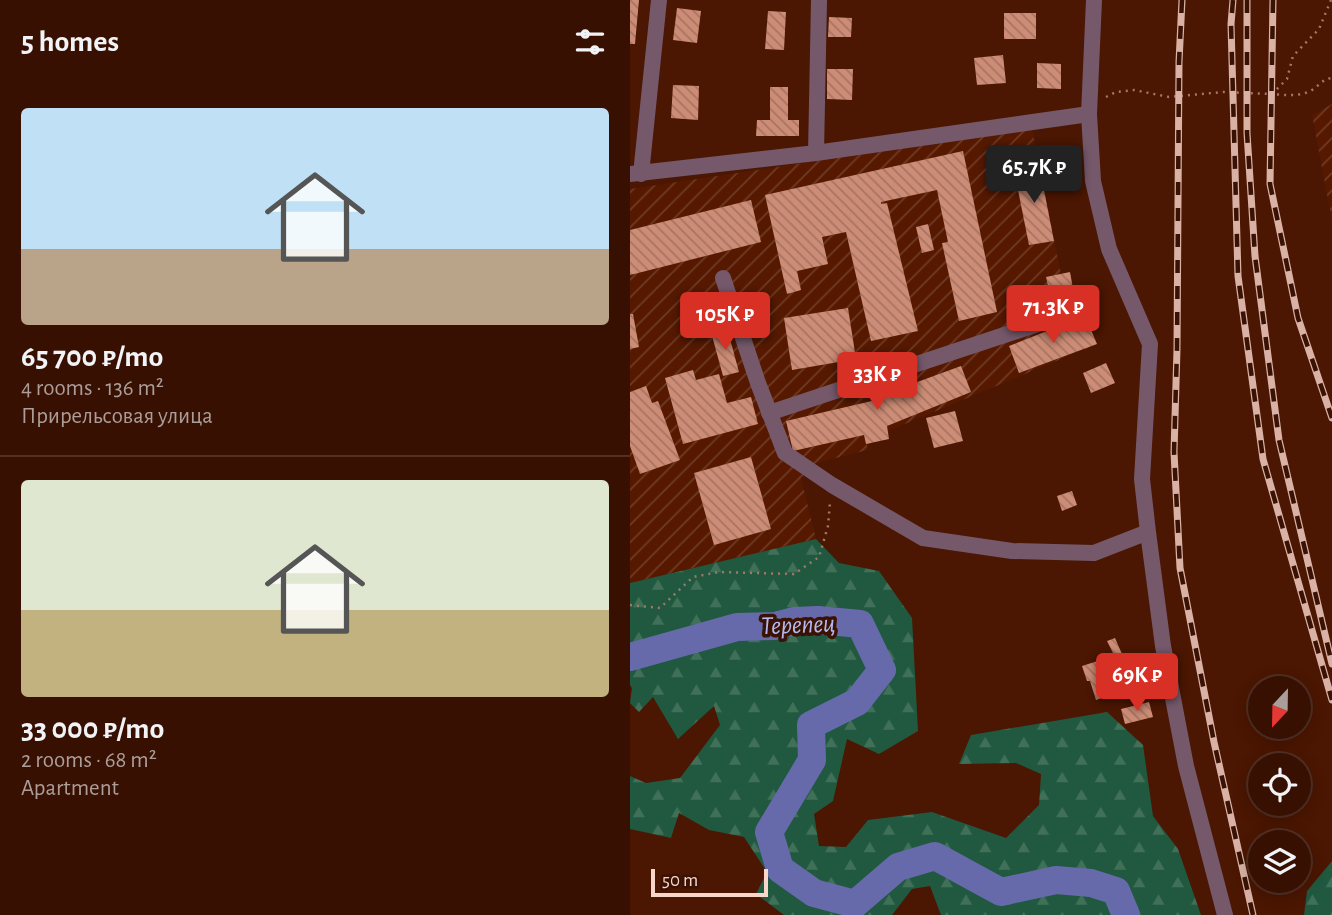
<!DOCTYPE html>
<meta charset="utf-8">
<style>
:root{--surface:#381002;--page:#3f190c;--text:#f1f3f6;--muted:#ab9d99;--line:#523024;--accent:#d93025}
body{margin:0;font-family:"Alegreya Sans",sans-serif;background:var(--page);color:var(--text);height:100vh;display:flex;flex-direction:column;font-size:26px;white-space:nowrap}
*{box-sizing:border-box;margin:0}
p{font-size:23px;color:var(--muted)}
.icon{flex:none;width:38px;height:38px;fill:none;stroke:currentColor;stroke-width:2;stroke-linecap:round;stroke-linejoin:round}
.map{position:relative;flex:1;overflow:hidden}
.details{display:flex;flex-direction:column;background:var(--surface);width:630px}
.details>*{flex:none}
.needle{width:46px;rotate:202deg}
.tools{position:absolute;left:618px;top:676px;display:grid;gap:14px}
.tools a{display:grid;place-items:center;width:63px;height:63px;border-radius:50%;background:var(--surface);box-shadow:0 4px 18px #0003,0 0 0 2px var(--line);font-size:35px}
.scale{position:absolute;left:21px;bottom:18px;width:117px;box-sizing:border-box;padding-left:7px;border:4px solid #f9d6ca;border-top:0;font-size:19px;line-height:24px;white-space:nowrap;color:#f9d6ca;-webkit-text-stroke:5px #3a1204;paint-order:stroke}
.price{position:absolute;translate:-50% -60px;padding:0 16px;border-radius:7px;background:var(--accent);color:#fff;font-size:23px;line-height:46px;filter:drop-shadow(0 2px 4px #0008)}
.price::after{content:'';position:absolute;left:50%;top:42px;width:21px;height:16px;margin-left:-10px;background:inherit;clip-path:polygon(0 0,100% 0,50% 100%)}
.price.on{background:#222;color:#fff}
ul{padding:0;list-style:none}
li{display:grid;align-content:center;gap:14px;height:371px;padding:0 21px}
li+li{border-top:2px solid var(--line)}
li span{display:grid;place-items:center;height:217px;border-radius:7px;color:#555}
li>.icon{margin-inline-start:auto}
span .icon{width:126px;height:126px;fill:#fffc;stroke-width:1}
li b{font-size:30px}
h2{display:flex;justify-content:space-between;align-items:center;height:84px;padding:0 21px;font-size:30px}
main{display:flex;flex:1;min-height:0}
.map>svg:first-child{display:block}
.industrial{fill:url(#industrial-furrows)}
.forest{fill:url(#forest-firs)}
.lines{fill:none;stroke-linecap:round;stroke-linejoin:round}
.river{stroke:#666aaa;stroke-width:28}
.building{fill:url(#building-back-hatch)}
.path{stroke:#a47868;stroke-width:2.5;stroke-dasharray:2 5;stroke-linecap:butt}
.minor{stroke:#75596b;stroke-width:16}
.rail-casing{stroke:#d9b2a5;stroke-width:7}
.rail{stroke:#3a1204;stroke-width:4.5;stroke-dasharray:13;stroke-linecap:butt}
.labels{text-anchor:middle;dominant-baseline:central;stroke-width:7;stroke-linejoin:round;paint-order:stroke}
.water-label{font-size:26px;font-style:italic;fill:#b4baf0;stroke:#3a1204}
</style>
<main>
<section class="details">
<h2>5 homes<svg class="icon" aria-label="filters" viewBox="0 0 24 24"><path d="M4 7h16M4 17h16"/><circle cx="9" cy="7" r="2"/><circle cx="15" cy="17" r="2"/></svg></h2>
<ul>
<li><span style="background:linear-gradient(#bfe0f5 65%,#b9a48a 0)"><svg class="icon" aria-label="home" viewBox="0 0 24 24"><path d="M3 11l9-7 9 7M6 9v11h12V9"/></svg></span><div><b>65 700 ₽/mo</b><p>4 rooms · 136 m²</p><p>Прирельсовая улица</p></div></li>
<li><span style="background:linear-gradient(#dfe7d0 60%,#c2b280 0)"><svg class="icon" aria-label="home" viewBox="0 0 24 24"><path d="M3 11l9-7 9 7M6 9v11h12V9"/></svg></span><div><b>33 000 ₽/mo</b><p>2 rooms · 68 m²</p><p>Apartment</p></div></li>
</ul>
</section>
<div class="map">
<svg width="702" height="915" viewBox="0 0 702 915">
<defs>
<pattern id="industrial-furrows" width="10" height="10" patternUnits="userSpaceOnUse" patternTransform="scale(1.75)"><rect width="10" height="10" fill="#561900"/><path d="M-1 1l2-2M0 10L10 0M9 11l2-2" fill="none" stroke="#6f3a24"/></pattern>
<pattern id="forest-firs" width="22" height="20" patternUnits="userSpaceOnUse" patternTransform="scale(1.75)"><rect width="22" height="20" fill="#20593f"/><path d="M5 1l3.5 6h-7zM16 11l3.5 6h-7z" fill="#417059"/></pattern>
<pattern id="building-back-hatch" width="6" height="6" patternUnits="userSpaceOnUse" patternTransform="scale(1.75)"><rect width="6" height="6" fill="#cd8c75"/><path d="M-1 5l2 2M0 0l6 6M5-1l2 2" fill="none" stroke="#a67564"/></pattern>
</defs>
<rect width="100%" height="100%" fill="#4b1602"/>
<path class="industrial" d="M702,104V221L682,115Z
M402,129L431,274L440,272L445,299H455V316L467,344L258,431L259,439L237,444L238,450L186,463L171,478L186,539L0,583V189Z"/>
<path class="forest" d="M186,539L209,563L249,571L282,618L288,731L249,754L217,739L203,801L184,814L189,846L216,847L238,820L302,812L376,838L409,805L411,774L386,763L329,764L341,735L477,712L513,745L523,816L548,849L571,915H311L300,886L282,889L262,915H154L126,894L137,872L114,837L79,830L49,813L41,838L0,829V776L16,783L50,778L90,725L84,706L48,739L23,697L9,712L0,703L2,688L0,685V583Z
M702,861V915H674L677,891Z"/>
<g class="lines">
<path class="river" d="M0,657L107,627L145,626L164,621L188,620L230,624L252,670L227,702L181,725L182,760L139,832L150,869L184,893L225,904L268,867L305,856L371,892L426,880L461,883L486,891L496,915"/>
</g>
<path class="building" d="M0,0H9L5,44H0Z
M47,8L71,11L67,43L43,40Z
M138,11L156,12L154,50L135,49Z
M374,13H406V39H374Z
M199,17L222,18L221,37H198Z
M373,55L376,83L347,85L344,58Z
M407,63L431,64V89L407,88Z
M197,69H223L222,100L197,99Z
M43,85L69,86L68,120L41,118Z
M140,87H158V120H169V136H126L127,120H140Z
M333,151L367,312L329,321L312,243L318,242L307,190L251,202V204L257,203L288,331L241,341L216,232L192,237L198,264L167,271L171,290L157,294L135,195Z
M409,165L424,241L399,245L384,170Z
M121,200L131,242L0,275V230Z
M298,224L304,250L292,253L286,227Z
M440,272L445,300L422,304L416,277Z
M218,308L226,359L162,370L154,318Z
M0,314H3L9,347L0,349Z
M455,316L467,344L389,373L379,346Z
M97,328L109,372L93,376L81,332Z
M476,363L485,383L461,393L453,373Z
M331,366L341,392L257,426L259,439L236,444L234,435L163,451L156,421L246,400L271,388Z
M63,370L66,380L89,374L97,403L121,397L128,424L53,444L35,378Z
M16,386L22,403L28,401L50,460L10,474L0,446V392Z
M325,411L333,441L304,448L296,418Z
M121,457L141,529L84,545L64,473Z
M442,491L447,505L432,511L427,496Z
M485,638L492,654L485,657L477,641Z
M474,659L478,675L472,677L477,696L466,700L460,681H457L452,666Z
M519,702L523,717L495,724L491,709Z"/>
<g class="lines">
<path class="path" d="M701,0L689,29L663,56L657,79L642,94C655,95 671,97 682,90C690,85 692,79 702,78
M476,97L486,92L504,90L539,97L593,92L642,94
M0,605L30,608L63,577L89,572L164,574L189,557L198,526L200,502"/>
<path class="minor" d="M464,0L459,114L463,181L479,249L520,344L512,479L518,532L533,646L556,766L595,915
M186,153L189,0
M0,174L186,153L459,114
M11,174L29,0
M93,278L128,383L155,453L202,485L293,538L382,551L464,553L518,532
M139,413L444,312"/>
<g class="rail-casing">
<path id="rail" d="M552,0L549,62L547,349L544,452L550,568L584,742L623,915
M603,0L601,24L608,276L633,459L702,700
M617,0V133L625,256L649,440L702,664
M643,0L640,184L668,318L702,418"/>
</g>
<use href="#rail" class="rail"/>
</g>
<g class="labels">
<g class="water-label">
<text transform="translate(168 625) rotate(-2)">Терепец</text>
</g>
</g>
</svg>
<div class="tools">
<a><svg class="needle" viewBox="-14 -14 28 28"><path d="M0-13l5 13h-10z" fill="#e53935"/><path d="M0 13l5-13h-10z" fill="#ab9d99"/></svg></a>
<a><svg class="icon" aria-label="locate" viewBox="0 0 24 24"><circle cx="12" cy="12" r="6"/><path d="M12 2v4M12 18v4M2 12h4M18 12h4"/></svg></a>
<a><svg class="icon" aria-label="layers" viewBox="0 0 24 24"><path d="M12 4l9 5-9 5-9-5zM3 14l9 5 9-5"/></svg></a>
</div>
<div class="scale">50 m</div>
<b class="price on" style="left:404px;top:205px">65.7K ₽</b>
<b class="price" style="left:423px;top:345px">71.3K ₽</b>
<b class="price" style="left:95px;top:352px">105K ₽</b>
<b class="price" style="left:247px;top:412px">33K ₽</b>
<b class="price" style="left:507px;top:713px">69K ₽</b>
</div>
</main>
